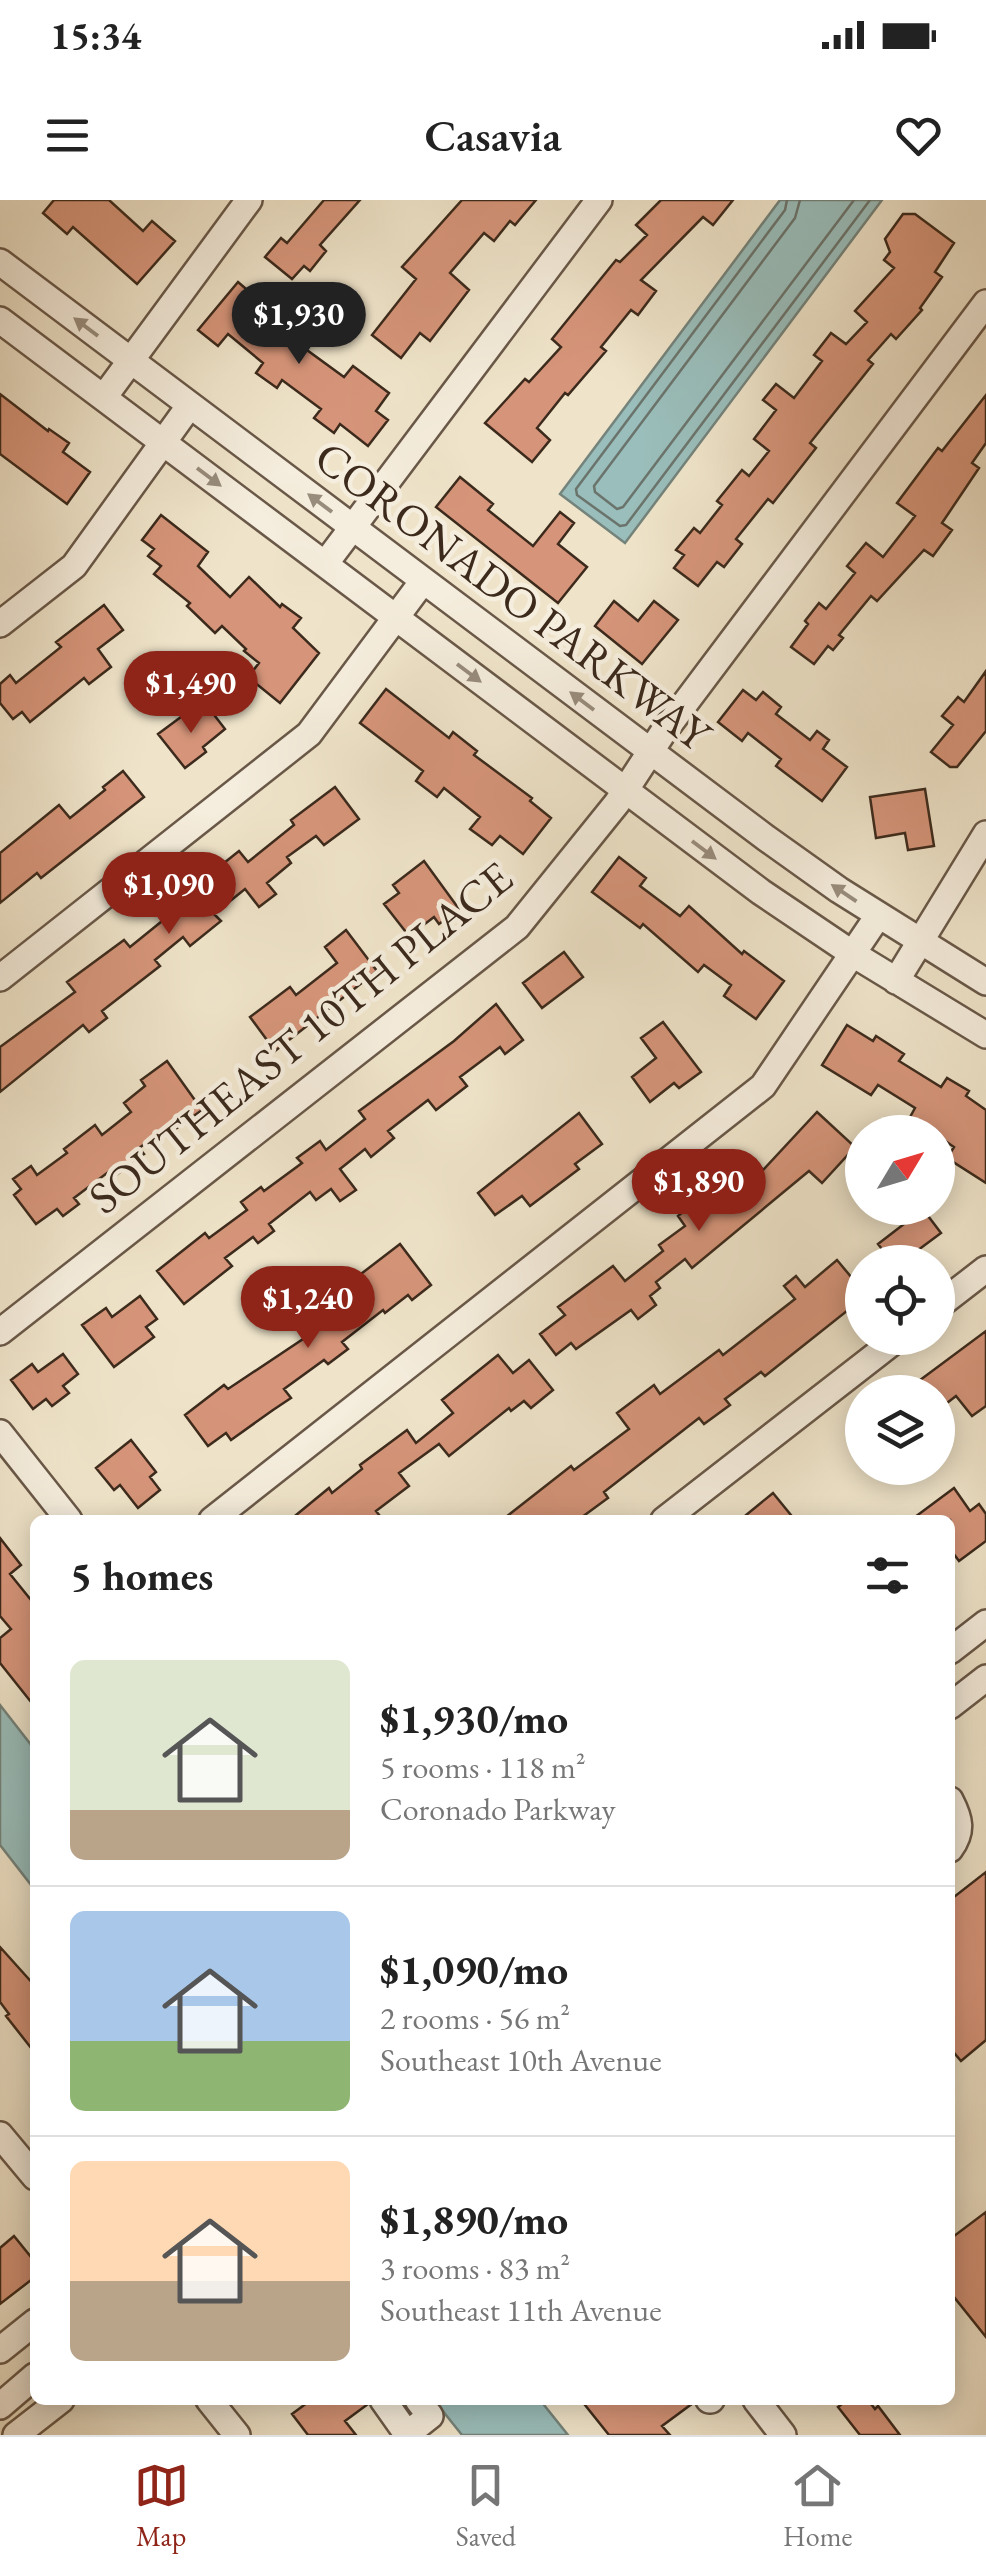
<!DOCTYPE html>
<meta charset="utf-8">
<style>
:root{--surface:#fff;--page:#f2f2f2;--text:#222;--muted:#767676;--line:#e0e0e0;--accent:#8f2418}
body{margin:0;font-family:"EB Garamond",serif;background:var(--page);color:var(--text);height:100vh;display:flex;flex-direction:column;font-size:38px;white-space:nowrap}
*{box-sizing:border-box;margin:0}
p{font-size:32px;color:var(--muted)}
.icon{flex:none;width:55px;height:55px;fill:none;stroke:currentColor;stroke-width:2;stroke-linecap:round;stroke-linejoin:round}
.map{position:relative;flex:1;overflow:hidden}
.drawer{position:absolute;left:30px;top:1315px;width:925px;height:890px;display:flex;flex-direction:column;background:var(--surface);border-radius:15px;box-shadow:0 5px 25px #0003}
.drawer>*{flex:none}
.needle{width:65px;rotate:52deg}
.fabs{position:absolute;left:845px;top:915px;display:grid;gap:20px}
.fabs a{display:grid;place-items:center;width:110px;height:110px;border-radius:50%;background:var(--surface);box-shadow:0 5px 25px #0003;font-size:50px}
.price{position:absolute;translate:-50% -85px;padding:0 22px;border-radius:35px;background:var(--accent);color:#fff;font-size:32px;line-height:65px;filter:drop-shadow(0 2px 5px #0008)}
.price::after{content:'';position:absolute;left:50%;top:60px;width:30px;height:22px;margin-left:-15px;background:inherit;clip-path:polygon(0 0,100% 0,50% 100%)}
.price.on{background:#222;color:#fff}
ul{padding:0;list-style:none}
li{display:flex;align-items:center;gap:30px;height:250px;padding:0 40px}
li+li{border-top:2px solid var(--line)}
li span{display:grid;place-items:center;flex:none;width:280px;height:200px;border-radius:15px;color:#555}
li>.icon{margin-inline-start:auto}
span .icon{width:120px;height:120px;fill:#fffc;stroke-width:1}
li b{font-size:42px}
h2{display:flex;justify-content:space-between;align-items:center;height:120px;padding:0 40px;font-size:42px}
.status{display:flex;justify-content:space-between;align-items:center;height:70px;padding:0 50px;background:var(--surface);direction:ltr}
.status svg{height:28px;fill:currentColor}
header{display:flex;justify-content:space-between;align-items:center;height:130px;padding:0 40px;background:var(--surface);font-size:45px;font-weight:600}
.dock{display:flex;justify-content:space-around;align-items:center;height:140px;border-top:2px solid var(--line);background:var(--surface);font-size:28px;color:var(--muted)}
.dock a{display:grid;justify-items:center;gap:5px}
.dock .on{color:var(--accent)}
.map>svg:first-child{display:block}
.water{fill:#9abebb;stroke:#74837b;stroke-width:2.5}
.lines{fill:none;stroke-linecap:round;stroke-linejoin:round}
.shore{stroke:#6b746c;stroke-width:2.5}
.building{fill:#d6957a;stroke:#3c2a1c;stroke-width:2.5}
.minor-casing{stroke:#695848;stroke-width:30}
.minor{stroke:#f5eddd;stroke-width:25}
.oneway{fill:#988c7c}
.labels{text-anchor:middle;dominant-baseline:central;stroke-width:9;stroke-linejoin:round;paint-order:stroke}
.street-label{font-size:45px;fill:#3c2a1c;stroke:#f5eddd}
</style>
<div class="status"><b>15:34</b><svg viewBox="0 0 49 12"><path d="M0 12V9h3v3zM5 12V6h3v6zM10 12V3h3v9zM15 12V0h3v12zM26 1h20v11H26zM47 4h2v5h-2z"/></svg></div>
<header><svg class="icon" aria-label="menu" viewBox="0 0 24 24"><path d="M4 6h16M4 12h16M4 18h16"/></svg>Casavia<svg class="icon" aria-label="heart" viewBox="0 0 24 24"><path d="M12 20l-8-8c-3-5 5-10 8-4 3-6 11-1 8 4z"/></svg></header>
<div class="map">
<svg width="986" height="2235" viewBox="0 0 986 2235">
<rect width="100%" height="100%" fill="#efe4ca"/>
<filter id="stains"><feTurbulence type="fractalNoise" baseFrequency=".002" numOctaves="4"/><feColorMatrix values="0 0 0 0 .2 0 0 0 0 .09 0 0 0 0 .02 0 0 0 .5 -.17"/></filter>
<radialGradient id="worn" r=".72"><stop offset=".6" stop-color="#630" stop-opacity="0"/><stop offset="1" stop-color="#630" stop-opacity=".3"/></radialGradient>
<path class="water" d="M780,0H882L625,343L560,294Z
M0,1505L35,1550V1690L0,1645Z
M434,2200H540L568,2235H462Z"/>
<g class="lines">
<path class="shore" d="M787,0L785,10L576,289L577,295L620,326L626,325L870,0
M800,0L795,18L594,286L595,292L617,309L623,307L854,0"/>
</g>
<path class="building" d="M54,0H109L143,31L152,21L175,41L137,84L73,27L67,34L43,13Z
M324,0H360L320,45L326,51L310,71L304,66L292,79L265,57L281,38L287,43Z
M462,0H536L515,25L510,21L494,41L484,33L450,73L469,90L430,141L420,133L401,158L372,135L416,79L402,67Z
M661,0H733L713,25L703,17L641,80L656,91L638,115L631,110L601,147L606,151L568,195L565,193L537,228L550,240L532,262L485,223L525,179L529,182L561,147L552,139L616,60L620,62L647,35L636,25Z
M903,14H915L954,43L935,72L942,77L920,108L922,110L896,139L891,134L868,160L873,164L810,243L816,248L773,303L768,299L736,339L742,344L724,367L717,362L698,386L674,368L684,355L676,350L694,328L700,333L722,305L717,301L742,270L749,276L769,251L754,239L776,210L763,200L776,184L794,198L822,161L814,155L831,133L846,144L867,122L855,111L894,68L884,60L890,52L885,39Z
M238,82L267,107L263,111L276,122L274,126L344,177L353,166L389,193L376,211L388,220L368,246L340,224L334,233L314,218L321,209L282,180L277,188L256,173L263,163L228,134L218,146L198,130Z
M0,194L48,231L49,229L69,243L63,252L90,272L67,304L0,254Z
M986,195V243L972,263L979,268L942,323L952,330L933,356L924,350L877,401L871,396L839,435L843,438L833,450L828,446L814,464L791,447L808,424L805,421L819,403L826,409L855,373L847,366L866,343L883,357L915,316L897,303L938,248L942,251Z
M460,277L493,304L488,310L533,346L560,312L574,323L558,344L587,367L558,403L436,307Z
M161,315L208,352L198,366L230,397L249,377L280,407L282,404L301,418L293,428L319,453L280,503L248,477L259,463L244,451L246,449L222,426L215,433L187,406L190,403L154,374L161,366L148,356L154,349L142,340Z
M614,401L638,421L654,401L678,420L642,464L595,426Z
M104,405L123,430L98,449L111,467L89,484L84,478L30,522L22,512L13,519L0,503V484L10,475L16,483L61,447L56,442Z
M986,471V531L957,567H950L931,552L953,525L942,516L958,497L964,502Z
M386,489L449,538L453,532L477,551L474,555L532,598L530,601L551,618L523,654L500,636L492,645L470,629L480,617L444,588L437,597L416,581L423,571L360,523Z
M743,490L756,500L763,492L781,507L776,514L810,540L817,531L829,540L823,549L847,567L822,601L776,566L781,559L748,533L742,541L718,522Z
M208,507L225,529L203,547L206,552L185,568L158,534L189,511L194,518Z
M123,571L144,597L41,678L37,673L0,703V653L59,605L70,618L105,590L103,587Z
M335,587L359,619L324,645L316,636L287,657L291,663L267,683L276,694L259,707L245,689L214,714L221,721L190,746L183,737L155,760L160,766L102,811L107,818L89,832L83,825L0,892V847L75,792L67,782L124,740L130,747L167,717L162,711L183,694L188,698L227,667L224,663L239,651L248,662L294,625L291,620Z
M925,589L934,646L908,650L905,633L876,638L870,597Z
M619,657L646,678L640,686L680,716L689,706L742,754L744,751L784,781L756,819L724,796L731,785L704,765L698,772L643,724L640,728L592,692Z
M424,661L459,709L439,724L434,717L409,736L384,704L399,693L393,685Z
M346,730L377,771L275,851L250,817L290,787L296,795L337,763L325,747Z
M564,752L583,777L542,808L523,783Z
M496,804L523,840L505,854L500,847L460,877L467,886L436,910L428,900L388,931L394,938L371,957L365,949L340,969L356,990L340,1001L331,989L316,1000L310,992L269,1024L274,1031L258,1043L253,1037L225,1058L232,1066L184,1104L157,1071L205,1033L209,1038L247,1010L241,1002L261,987L264,991L302,963L297,958L320,941L326,950L365,919L359,911L454,841Z
M663,822L701,872L679,888L674,883L650,902L632,877L656,858L641,838Z
M847,825L873,841L876,836L904,854L899,861L941,887L947,878L969,891L966,896L986,910V983L947,958L954,947L938,936V932H931L909,919L915,908L878,885L871,895L822,865Z
M167,861L202,910L177,928L174,923L139,948L144,954L115,976L111,970L74,998L79,1004L63,1016L57,1009L36,1024L14,995L21,989L13,979L31,966L37,975L67,953L64,949L95,925L102,935L131,912L124,903L145,886L141,880Z
M817,912L855,947L822,983L809,971L692,1068L685,1059L656,1082L660,1088L650,1096L656,1105L638,1119L631,1110L576,1149L571,1143L556,1155L540,1134L565,1115L558,1107L613,1066L625,1081L663,1051L659,1045L685,1026L678,1016L731,973L740,983L760,966L763,970Z
M579,913L602,944L575,964L579,969L530,1006L522,996L495,1015L478,993Z
M892,1008H922L941,1033L902,1062H892L878,1044L904,1024Z
M400,1044L431,1085L412,1100L408,1095L385,1113L383,1110L342,1142L348,1149L328,1164L324,1160L284,1189L291,1198L273,1210L231,1240L226,1233L208,1246L185,1215L224,1185L228,1189L321,1127L315,1120L328,1111L332,1116L367,1089L357,1077Z
M837,1060L862,1090V1099L765,1176L761,1172L725,1199L730,1205L704,1224L699,1218L604,1292L608,1298L578,1320H502L571,1266L574,1270L629,1229L617,1213L654,1185L660,1194L719,1150L723,1155L795,1099L784,1086L796,1076L805,1087Z
M140,1096L157,1119L146,1127L154,1137L114,1167L82,1125L106,1108L112,1117Z
M986,1131V1206L972,1216L956,1196L938,1210V1192H904Z
M63,1154L78,1174L63,1186L69,1193L52,1206L46,1199L33,1209L11,1180L32,1164L38,1172Z
M498,1155L513,1173L529,1160L553,1190L531,1208L524,1201L511,1211L509,1208L449,1256L439,1244L399,1273L409,1286L376,1311L383,1320H290L329,1288L332,1293L362,1269L360,1265L407,1230L416,1243L453,1213L442,1200Z
M131,1240L156,1272L150,1277L160,1290L138,1308L120,1285L114,1290L96,1268Z
M954,1288L970,1311L979,1304L986,1314V1341L959,1361L950,1349V1320H911Z
M773,1293L795,1320H740Z
M0,1338L21,1365L10,1374L35,1405V1507L0,1463V1438L11,1429L0,1416Z
M986,1672V1840L961,1861L950,1848V1700Z
M0,1747L35,1786V1853L6,1816L9,1814L0,1802Z
M986,2012V2137L950,2092V2039Z
M14,2036L35,2062V2077L0,2104V2048Z
M311,2200H367L368,2204L345,2221L356,2235H308L292,2214Z
M581,2200H693V2203L662,2226L670,2235H609Z
M847,2200H868L875,2209L878,2206L900,2235H860L838,2207Z"/>
<g class="lines">
<g class="minor-casing">
<path id="minor" d="M0,62L766,638L839,690L986,782
M0,120L761,692L853,754L986,835
M104,197L249,0
M325,364L599,0
M0,424L74,366L190,205
M0,778L309,534L423,381
M896,781L986,634
M938,1106L986,1069
M0,1132L517,727L617,603L662,534L986,103
M0,1233L69,1320
M212,1320L763,886L878,716
M664,1320L898,1138
M950,1451L986,1423
M950,1506L986,1478
M950,1600C960,1619 963,1631 950,1649
M0,1935L35,1977
M0,2150L35,2122
M209,2200L237,2235
M383,2200L407,2234L430,2216L418,2200
M709,2200H711
M756,2200L783,2235
M0,2206L35,2176
M16,2235L61,2200"/>
</g>
<use href="#minor" class="minor"/>
</g>
<defs><path id="oneway-solid" d="M-6-.8H1V-3.2L6.5 0L1 3.2V.8H-6Z" transform="scale(2.5)"/></defs>
<g class="oneway">
<use href="#oneway-solid" transform="translate(86 127) rotate(-143)"/>
<use href="#oneway-solid" transform="translate(209 277) rotate(37)"/>
<use href="#oneway-solid" transform="translate(320 303) rotate(-143)"/>
<use href="#oneway-solid" transform="translate(469 473) rotate(37)"/>
<use href="#oneway-solid" transform="translate(582 501) rotate(-143)"/>
<use href="#oneway-solid" transform="translate(704 650) rotate(37)"/>
<use href="#oneway-solid" transform="translate(844 693) rotate(-146)"/>
</g>
<g class="labels">
<g class="street-label">
<text transform="translate(513 395) rotate(37)">CORONADO PARKWAY</text>
<text transform="translate(300 837) rotate(-39)">SOUTHEAST 10TH PLACE</text>
</g>
</g>
<rect width="100%" height="100%" filter="url(#stains)"/>
<rect width="100%" height="100%" fill="url(#worn)"/>
</svg>
<div class="fabs">
<a><svg class="needle" viewBox="-14 -14 28 28"><path d="M0-13l5 13h-10z" fill="#e53935"/><path d="M0 13l5-13h-10z" fill="#767676"/></svg></a>
<a><svg class="icon" aria-label="locate" viewBox="0 0 24 24"><circle cx="12" cy="12" r="6"/><path d="M12 2v4M12 18v4M2 12h4M18 12h4"/></svg></a>
<a><svg class="icon" aria-label="layers" viewBox="0 0 24 24"><path d="M12 4l9 5-9 5-9-5zM3 14l9 5 9-5"/></svg></a>
</div>
<b class="price on" style="left:299px;top:167px">$1,930</b>
<b class="price" style="left:191px;top:536px">$1,490</b>
<b class="price" style="left:169px;top:737px">$1,090</b>
<b class="price" style="left:699px;top:1034px">$1,890</b>
<b class="price" style="left:308px;top:1151px">$1,240</b>
<section class="drawer">
<h2>5 homes<svg class="icon" aria-label="filters" viewBox="0 0 24 24"><path d="M4 7h16M4 17h16"/><circle cx="9" cy="7" r="2"/><circle cx="15" cy="17" r="2"/></svg></h2>
<ul>
<li><span style="background:linear-gradient(#dfe7d0 75%,#b9a48a 0)"><svg class="icon" aria-label="home" viewBox="0 0 24 24"><path d="M3 11l9-7 9 7M6 9v11h12V9"/></svg></span><div><b>$1,930/mo</b><p>5 rooms · 118 m²</p><p>Coronado Parkway</p></div></li>
<li><span style="background:linear-gradient(#a9c7e8 65%,#8fb573 0)"><svg class="icon" aria-label="home" viewBox="0 0 24 24"><path d="M3 11l9-7 9 7M6 9v11h12V9"/></svg></span><div><b>$1,090/mo</b><p>2 rooms · 56 m²</p><p>Southeast 10th Avenue</p></div></li>
<li><span style="background:linear-gradient(#ffd9b3 60%,#b9a48a 0)"><svg class="icon" aria-label="home" viewBox="0 0 24 24"><path d="M3 11l9-7 9 7M6 9v11h12V9"/></svg></span><div><b>$1,890/mo</b><p>3 rooms · 83 m²</p><p>Southeast 11th Avenue</p></div></li>
</ul>
</section>
</div>
<nav class="dock">
<a class="on"><svg class="icon" aria-label="map" viewBox="0 0 24 24"><path d="M3 6l6-2 6 2 6-2v14l-6 2-6-2-6 2zM9 4v14M15 6v14"/></svg>Map</a>
<a><svg class="icon" aria-label="saved" viewBox="0 0 24 24"><path d="M7 4h10v16l-5-4-5 4z"/></svg>Saved</a>
<a><svg class="icon" aria-label="home" viewBox="0 0 24 24"><path d="M3 11l9-7 9 7M6 9v11h12V9"/></svg>Home</a>
</nav>
